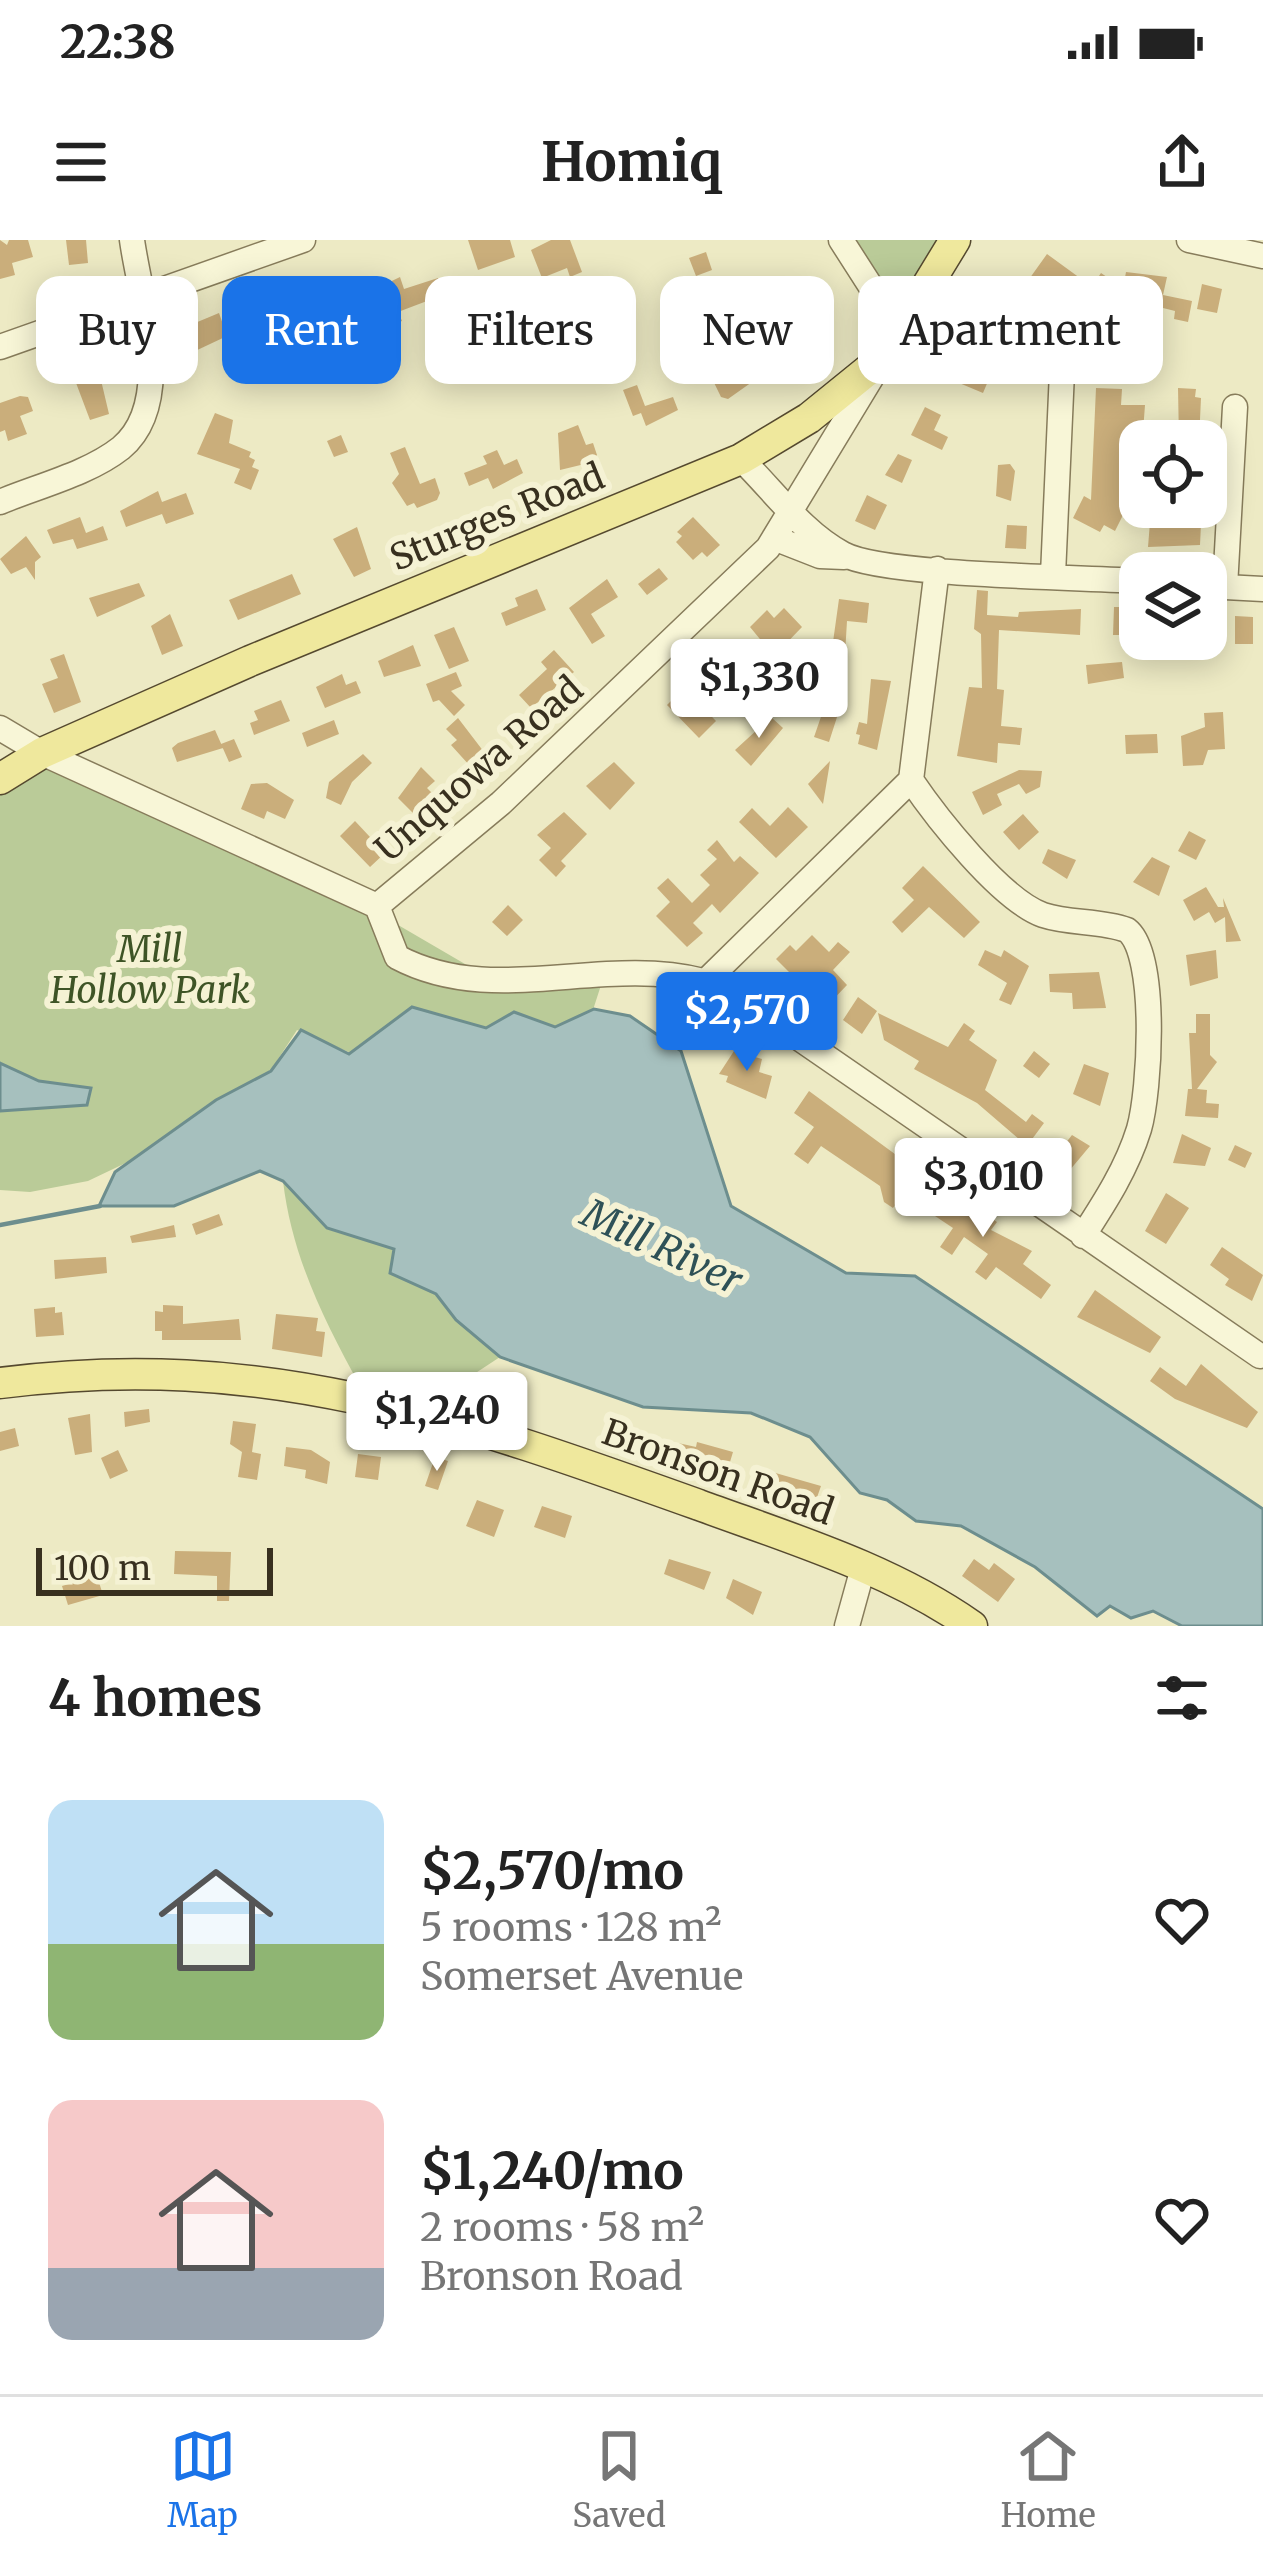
<!DOCTYPE html>
<meta charset="utf-8">
<style>
:root{--surface:#fff;--page:#f2f2f2;--text:#222;--muted:#767676;--line:#e0e0e0;--accent:#1a73e8}
body{margin:0;font-family:Merriweather,serif;background:var(--page);color:var(--text);height:100vh;display:flex;flex-direction:column;font-size:45px;white-space:nowrap}
*{box-sizing:border-box;margin:0}
p{font-size:39px;color:var(--muted)}
.icon{flex:none;width:66px;height:66px;fill:none;stroke:currentColor;stroke-width:2;stroke-linecap:round;stroke-linejoin:round}
.map{position:relative;height:1386px;overflow:hidden}
.sheet{display:flex;flex-direction:column;background:var(--surface);flex:1}
.sheet>*{flex:none}
.banner{position:absolute;left:36px;top:36px;width:1191px;height:108px;display:flex;gap:24px}
.controls{position:absolute;left:1119px;top:180px;display:grid;gap:24px}
.controls a{display:grid;place-items:center;width:108px;height:108px;border-radius:24px;background:var(--surface);box-shadow:0 6px 30px #0003;font-size:60px}
.scale{position:absolute;left:36px;bottom:30px;width:237px;box-sizing:border-box;padding-left:12px;border:6px solid #38301f;border-top:0;font-size:33px;line-height:42px;white-space:nowrap;color:#38301f;-webkit-text-stroke:9px #f5f2d4;paint-order:stroke}
.price{position:absolute;translate:-50% -102px;padding:0 27px;border-radius:12px;background:#fff;color:#222;font-size:39px;line-height:78px;filter:drop-shadow(0 3px 6px #0008)}
.price::after{content:'';position:absolute;left:50%;top:72px;width:36px;height:27px;margin-left:-18px;background:inherit;clip-path:polygon(0 0,100% 0,50% 100%)}
.price.on{background:var(--accent);color:#fff}
ul{padding:0;list-style:none}
li{display:flex;align-items:center;gap:36px;height:300px;padding:0 48px}
li span{display:grid;place-items:center;flex:none;width:336px;height:240px;border-radius:24px;color:#555}
li>.icon{margin-inline-start:auto}
span .icon{width:144px;height:144px;fill:#fffc;stroke-width:1}
li b{font-size:51px}
h2{display:flex;justify-content:space-between;align-items:center;height:144px;padding:0 48px;font-size:51px}
.tag{padding:0 42px;border-radius:24px;background:var(--surface);box-shadow:0 6px 30px #0003;font-size:42px;line-height:108px}
.tag.on{background:var(--accent);color:#fff}
.status{display:flex;justify-content:space-between;align-items:center;height:84px;padding:0 60px;background:var(--surface);direction:ltr}
.status svg{height:33px;fill:currentColor}
header{display:flex;justify-content:space-between;align-items:center;height:156px;padding:0 48px;background:var(--surface);font-size:54px;font-weight:700}
.tab-bar{display:flex;justify-content:space-around;align-items:center;height:168px;border-top:3px solid var(--line);background:var(--surface);font-size:33px;color:var(--muted)}
.tab-bar a{display:grid;justify-items:center;gap:6px}
.tab-bar .on{color:var(--accent)}
.map>svg:first-child{display:block}
.green{fill:#bacb98}
.water{fill:#a6c0be;stroke:#6d8e8e;stroke-width:3}
.lines{fill:none;stroke-linecap:round;stroke-linejoin:round}
.stream{stroke:#6d8e8e;stroke-width:4.5}
.building{fill:#caae7b}
.minor-casing{stroke:#877c5b;stroke-width:27}
.major-casing{stroke:#55492f;stroke-width:33}
.minor{stroke:#f8f6d7;stroke-width:24}
.major{stroke:#efe89d;stroke-width:30}
.labels{text-anchor:middle;dominant-baseline:central;stroke-width:12;stroke-linejoin:round;paint-order:stroke}
.street-label{font-size:36px;fill:#38301f;stroke:#f5f2d4}
.park-label{font-size:36px;font-style:italic;fill:#3e5426;stroke:#f5f2d4}
.water-label{font-size:39px;font-style:italic;fill:#2e5157;stroke:#f5f2d4}
</style>
<div class="status"><b>22:38</b><svg viewBox="0 0 49 12"><path d="M0 12V9h3v3zM5 12V6h3v6zM10 12V3h3v9zM15 12V0h3v12zM26 1h20v11H26zM47 4h2v5h-2z"/></svg></div>
<header><svg class="icon" aria-label="menu" viewBox="0 0 24 24"><path d="M4 6h16M4 12h16M4 18h16"/></svg>Homiq<svg class="icon" aria-label="share" viewBox="0 0 24 24"><path d="M12 15V3M7 8l5-5 5 5M5 13v7h14v-7"/></svg></header>
<div class="map">
<svg width="1263" height="1386" viewBox="0 0 1263 1386">
<rect width="100%" height="100%" fill="#edeac4"/>
<path class="green" d="M852,0H942L896,65Z
M46,527L393,682L501,745L602,742L592,773L555,787L518,773L484,790L351,813L297,790L269,833L134,919L88,941L30,952L0,950V551Z
M283,941L327,988L395,1009L390,1033L436,1054L456,1080L500,1117L433,1161L360,1146C324,1080 292,1017 283,941Z"/>
<path class="water" d="M412,767L486,788L514,772L555,787L594,769L630,776L681,811L731,966L846,1033L915,1036L1263,1269V1386H1182L1153,1371L1131,1378L1110,1366L1097,1376L1035,1327L961,1286L916,1281L887,1260L860,1253L810,1197L751,1173L643,1167L500,1117L456,1080L436,1054L390,1033L394,1009L327,988L283,941L260,931L174,966H99L115,932L216,860L271,831L301,790L349,814Z
M0,823L39,841L91,848L87,865L0,871Z"/>
<g class="lines">
<path class="stream" d="M0,985L100,966"/>
</g>
<path class="building" d="M0,0L7,5L9,0H28L33,17L12,23L15,35L0,39Z
M66,0H86L88,23L69,25Z
M468,0H510L515,17L478,30Z
M551,0H570L582,32L570,37L567,28L542,38L531,10Z
M706,12L712,30L696,36L689,18Z
M1047,14L1095,49L1074,72L1027,42Z
M1126,32L1167,37L1163,55L1192,61L1188,82L1174,79L1175,71L1107,54L1093,45L1101,33L1123,48Z
M400,37L404,49L438,38L444,55L464,48L472,69L436,86L427,61L398,72L402,81L386,87L383,78L320,106L315,92L262,112L249,79L266,72L270,82L323,59L330,78L367,65L363,55Z
M1202,44L1222,49L1217,73L1197,69Z
M827,50V98H815V91H806V68H789L788,52Z
M984,54L1000,61L984,96L965,87Z
M219,73L227,96L191,113L183,88Z
M1114,103L1147,105L1145,133L1117,132Z
M715,109L726,131L746,128L752,142L728,159L721,157L701,116Z
M962,113L994,127L983,153L952,140Z
M96,119L109,174L90,180L70,127Z
M637,145L645,166L673,157L678,170L646,186L641,173L633,176L623,150Z
M1096,148L1122,149L1121,165H1145L1140,232L1120,230L1119,267H1127L1115,291L1104,285L1100,292L1073,278L1084,256L1091,260Z
M1178,148L1196,149L1195,157L1201,158L1199,201H1179Z
M20,156L28,157L33,171L20,176L27,194L8,201L5,190L0,192V163Z
M925,167L941,175L934,190L948,197L942,210L911,195Z
M215,173L233,180L229,203L251,212L249,217L255,220L252,227L259,230L251,250L234,243L240,229L197,214Z
M578,185L586,205L593,203L597,215L593,222L560,230L558,193Z
M341,195L348,212L334,217L327,201Z
M405,207L420,244L435,238L440,253L437,260L417,268L414,263L407,266L392,243L399,234L390,213Z
M497,210L504,225L517,219L523,233L493,249L488,238L469,246L464,233L487,224L483,216Z
M898,214L912,220L902,243L885,235Z
M998,225L1010,224L1015,231L1011,261L996,256Z
M158,251L162,262L186,253L194,274L166,284L162,274L126,287L120,271Z
M867,255L887,265L875,290L855,281Z
M80,277L86,293L103,286L108,300L77,309L73,299L53,304L47,290Z
M693,277L720,305L707,317L702,312L693,320L676,302L682,296L677,292Z
M1150,282L1201,284L1200,305L1148,307Z
M1007,285L1027,286L1026,309L1005,308Z
M357,287L371,329L354,337L333,299Z
M26,296L41,317L35,322V340L26,327L11,334L0,319Z
M659,328L668,339L647,355L638,344Z
M292,334L301,354L238,380L229,360Z
M607,339L618,357L591,374L605,396L592,404L569,368Z
M139,343L145,356L97,377L89,358Z
M537,349L546,370L506,386L501,373L518,366L515,358Z
M977,350L988,351L987,375L1018,377L1019,372L1081,369L1080,395L999,390L997,449L1004,450L1001,486L1022,488L1020,505L998,503L997,523L957,516L969,447L982,448L981,394L974,389Z
M839,359L869,363L867,383L847,381L843,447L827,445Z
M1114,367H1128V380L1140,381V406H1125V395H1113Z
M784,368L802,387L774,416L750,387L767,370L774,378Z
M170,374L183,406L162,415L151,386Z
M1235,376L1253,377V404H1235Z
M454,387L469,421L449,429L434,395Z
M413,405L421,426L384,437L378,421Z
M554,410L574,432L531,468L519,455L547,429L541,422Z
M64,414L81,462L54,473L42,444L58,438L50,419Z
M721,417L747,445L733,458L704,433Z
M1122,422L1124,438L1088,444L1086,425Z
M456,432L462,446L451,451L465,465L454,476L439,460L433,462L426,444Z
M342,434L346,445L356,441L361,453L325,468L316,447Z
M871,439L891,441L877,510L858,504L860,495L856,494L859,482L867,484Z
M684,448L716,481L699,498L667,465Z
M281,460L290,481L254,495L250,483L258,480L254,471Z
M823,471L838,474L829,502L814,497Z
M1223,472L1225,509L1208,510L1203,525L1183,526L1181,496L1205,487L1204,473Z
M771,477L783,488L751,526L735,510Z
M458,478L484,512L470,526L451,505L457,500L446,489Z
M334,480L339,494L307,507L302,493Z
M215,490L223,508L177,522L172,508L178,503Z
M1157,494L1158,513L1126,514L1125,495Z
M234,499L242,517L229,522L221,504Z
M363,514L372,523L352,542L341,565L326,558L329,542Z
M830,521L829,528L823,564L808,544Z
M614,522L635,543L610,570L586,546Z
M421,527L435,541L427,548L433,554L413,573L398,558Z
M1019,530L1042,531L1040,547L1026,554L1019,544L997,554L1002,565L983,575L972,552Z
M267,543L294,560L285,579L267,571L264,579L241,569L251,544Z
M788,567L808,587L776,618L739,582L752,568L770,586Z
M564,572L587,594L561,621L566,626L556,637L539,620L551,608L537,595Z
M1023,574L1039,592L1019,610L1003,592Z
M355,581L385,613L370,627L340,596Z
M1189,591L1206,600L1196,620L1178,611Z
M717,600L734,622L740,616L759,633L720,673L712,664L693,683L703,693L687,707L656,676L670,662L657,648L668,638L692,663L710,645L700,635L717,619L707,610Z
M1048,609L1076,620L1067,639L1042,623Z
M1152,617L1170,626L1159,656L1133,642Z
M923,626L980,682L964,698L929,667L902,693L892,682L914,660L902,648Z
M1206,647L1218,667H1224L1223,658L1241,701L1226,702L1225,677L1215,683L1209,672L1194,681L1183,660Z
M508,665L523,680L507,696L492,682Z
M812,695L829,712L838,702L850,712L833,730L847,745L825,768L776,719L790,705L796,711Z
M985,710L1001,717L1004,710L1029,726L1011,765L999,760L1007,743L978,725Z
M1216,710L1218,738L1190,746L1186,715Z
M1099,732L1106,768L1073,769L1072,753L1050,752L1049,734Z
M858,757L877,771L862,794L843,780Z
M878,773L948,807L964,783L975,791L969,800L997,820L985,850L1026,882L1032,874L1044,883L1027,906L977,863L914,829L919,821L884,800Z
M1196,774H1210V815L1217,822L1197,849L1207,850L1206,863L1219,864L1218,878L1185,876L1188,849H1192L1189,793H1196Z
M734,811L762,819L759,832L772,836L766,859L726,842L728,836L719,834Z
M1034,811L1050,824L1039,838L1023,826Z
M1084,824L1109,833L1100,866L1073,854Z
M809,851L918,931L893,968L884,962L880,946L821,906L808,924L794,914L814,887L794,873Z
M1182,894L1211,908L1205,926L1173,923Z
M1072,895L1090,906L1064,937L1047,927Z
M1235,905L1252,913L1245,928L1228,920Z
M941,943L997,982L991,990L1032,1011L1023,1024L1051,1045L1041,1059L996,1027L986,1040L975,1032L988,1014L964,997L952,1015L940,1007L953,988L923,968Z
M1166,953L1189,968L1166,1004L1145,991Z
M219,974L223,985L196,995L192,984Z
M174,985L176,997L132,1003L130,996Z
M1222,1007L1263,1035L1252,1061L1225,1045L1229,1039L1210,1025Z
M106,1017L107,1033L55,1039L54,1020Z
M1095,1050L1161,1097L1150,1113L1077,1077Z
M163,1065L183,1066V1084L239,1079L241,1100H162V1091H155V1071L163,1072Z
M55,1067V1073L62,1072L64,1095L36,1097L34,1069Z
M276,1074L318,1078L316,1091L325,1092L322,1117L272,1109Z
M1201,1124L1258,1172L1247,1188L1175,1159L1150,1141L1160,1127L1186,1146Z
M149,1169L150,1182L125,1187L124,1172Z
M90,1174L92,1212L75,1215L68,1178Z
M233,1181L256,1184L252,1212L261,1214L257,1240L238,1237L242,1212L230,1204Z
M15,1188L19,1206L0,1211V1192Z
M697,1202L733,1212L727,1232L673,1219L678,1203L696,1207Z
M286,1207L311,1210L330,1222L327,1244L305,1238L306,1230L284,1226Z
M118,1210L128,1231L110,1239L101,1218Z
M358,1214L381,1217L378,1240L355,1237Z
M435,1217L448,1221L438,1250L425,1246Z
M765,1230L821,1246L814,1266L757,1250Z
M477,1260L504,1270L494,1297L466,1286Z
M542,1266L572,1276L565,1298L534,1287Z
M175,1311L231,1312L229,1361H217V1336L174,1334Z
M669,1319L711,1332L704,1350L664,1334Z
M974,1319L989,1330L994,1323L1015,1339L998,1362L962,1336Z
M97,1336L103,1355L68,1365L62,1346Z
M733,1339L762,1352L753,1375L726,1358Z"/>
<g class="lines">
<g class="minor-casing">
<path id="minor" d="M841,0L900,92
M1189,0L1263,16
M0,107L303,0
M741,219C773,250 803,293 843,314C883,336 1082,337 1140,341
M0,262C38,246 88,234 121,208C176,162 140,59 132,0
M774,298L820,316L844,317
M1053,335L1063,109
M1206,346L1263,349
M1225,347L1235,167
M0,488L42,513L377,666L501,563L768,308L879,125
M911,540C936,577 1001,660 1043,675C1070,684 1100,680 1127,690C1158,714 1150,851 1139,889C1127,928 1105,962 1083,996
M377,666L397,717C493,768 600,715 703,741C722,746 743,762 761,772L1260,1116
M706,741L911,540L937,329
M847,1386L863,1328"/>
</g>
<g class="major-casing">
<path id="major" d="M0,539L42,513L250,421L741,219L809,178L883,118L955,0
M0,1143C264,1109 456,1178 699,1265C792,1299 891,1329 972,1386"/>
</g>
<use href="#minor" class="minor"/>
<use href="#major" class="major"/>
</g>
<g class="labels">
<g class="street-label">
<text transform="translate(497 277) rotate(-22)">Sturges Road</text>
<text transform="translate(479 529) rotate(-41)">Unquowa Road</text>
<text transform="translate(718 1232) rotate(20)">Bronson Road</text>
</g>
<g class="park-label">
<text x="150" y="709">Mill<tspan x="150" dy="41">Hollow Park</tspan></text>
</g>
<g class="water-label">
<text transform="translate(662 1007) rotate(25)">Mill River</text>
</g>
</g>
</svg>
<div class="controls">
<a><svg class="icon" aria-label="locate" viewBox="0 0 24 24"><circle cx="12" cy="12" r="6"/><path d="M12 2v4M12 18v4M2 12h4M18 12h4"/></svg></a>
<a><svg class="icon" aria-label="layers" viewBox="0 0 24 24"><path d="M12 4l9 5-9 5-9-5zM3 14l9 5 9-5"/></svg></a>
</div>
<div class="scale">100 m</div>
<b class="price" style="left:759px;top:501px">$1,330</b>
<b class="price on" style="left:747px;top:834px">$2,570</b>
<b class="price" style="left:983px;top:1000px">$3,010</b>
<b class="price" style="left:437px;top:1234px">$1,240</b>
<div class="banner">
<a class="tag">Buy</a>
<a class="tag on">Rent</a>
<a class="tag">Filters</a>
<a class="tag">New</a>
<a class="tag">Apartment</a>
</div>
</div>
<section class="sheet">
<h2>4 homes<svg class="icon" aria-label="filters" viewBox="0 0 24 24"><path d="M4 7h16M4 17h16"/><circle cx="9" cy="7" r="2"/><circle cx="15" cy="17" r="2"/></svg></h2>
<ul>
<li><span style="background:linear-gradient(#bfe0f5 60%,#8fb573 0)"><svg class="icon" aria-label="home" viewBox="0 0 24 24"><path d="M3 11l9-7 9 7M6 9v11h12V9"/></svg></span><div><b>$2,570/mo</b><p>5 rooms · 128 m²</p><p>Somerset Avenue</p></div><svg class="icon" aria-label="heart" viewBox="0 0 24 24"><path d="M12 20l-8-8c-3-5 5-10 8-4 3-6 11-1 8 4z"/></svg></li>
<li><span style="background:linear-gradient(#f6c9c9 70%,#9aa5b1 0)"><svg class="icon" aria-label="home" viewBox="0 0 24 24"><path d="M3 11l9-7 9 7M6 9v11h12V9"/></svg></span><div><b>$1,240/mo</b><p>2 rooms · 58 m²</p><p>Bronson Road</p></div><svg class="icon" aria-label="heart" viewBox="0 0 24 24"><path d="M12 20l-8-8c-3-5 5-10 8-4 3-6 11-1 8 4z"/></svg></li>
</ul>
</section>
<nav class="tab-bar">
<a class="on"><svg class="icon" aria-label="map" viewBox="0 0 24 24"><path d="M3 6l6-2 6 2 6-2v14l-6 2-6-2-6 2zM9 4v14M15 6v14"/></svg>Map</a>
<a><svg class="icon" aria-label="saved" viewBox="0 0 24 24"><path d="M7 4h10v16l-5-4-5 4z"/></svg>Saved</a>
<a><svg class="icon" aria-label="home" viewBox="0 0 24 24"><path d="M3 11l9-7 9 7M6 9v11h12V9"/></svg>Home</a>
</nav>
